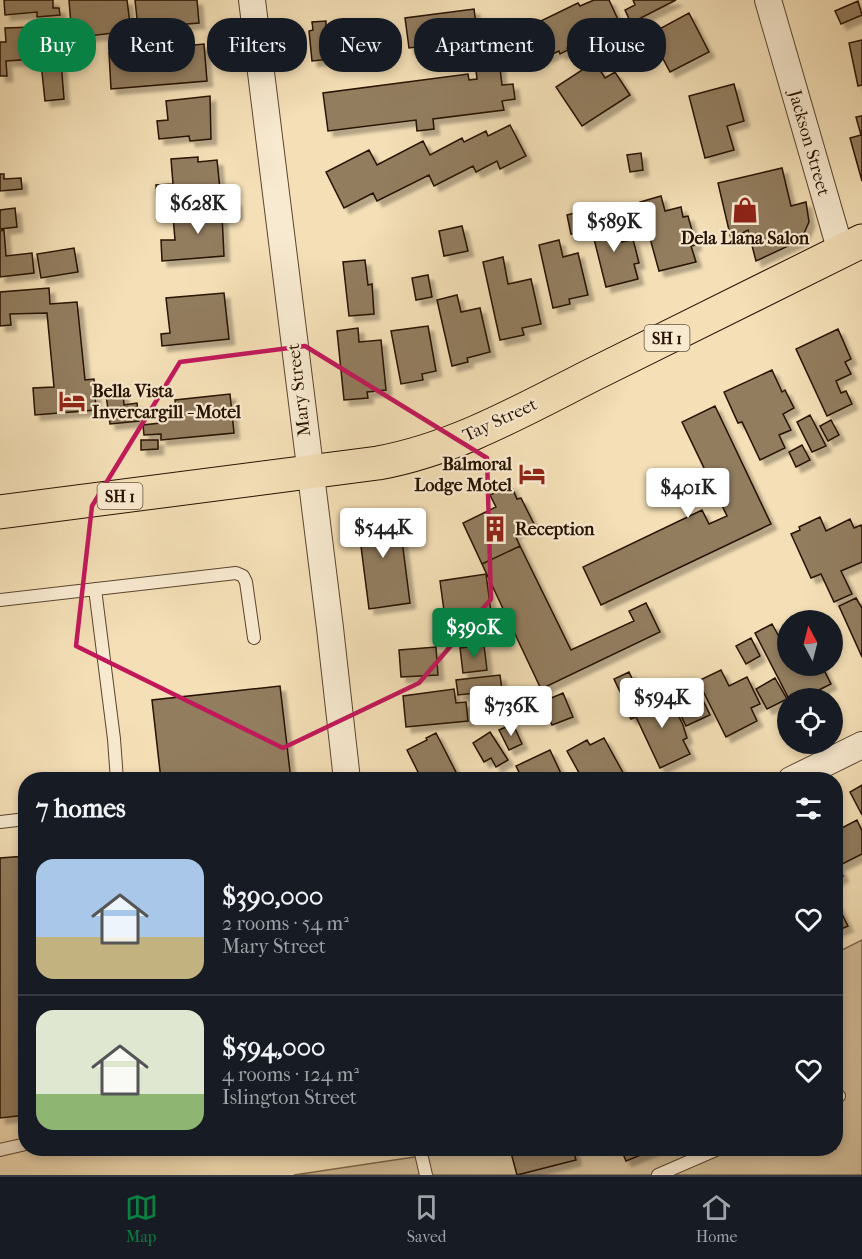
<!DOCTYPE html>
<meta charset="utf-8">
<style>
:root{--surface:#171b24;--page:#242831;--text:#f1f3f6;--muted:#9ea1a6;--line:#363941;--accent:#0b8043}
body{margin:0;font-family:"IM FELL French Canon",serif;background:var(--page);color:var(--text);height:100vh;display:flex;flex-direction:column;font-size:22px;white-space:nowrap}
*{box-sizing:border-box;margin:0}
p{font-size:20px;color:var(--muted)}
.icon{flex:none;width:33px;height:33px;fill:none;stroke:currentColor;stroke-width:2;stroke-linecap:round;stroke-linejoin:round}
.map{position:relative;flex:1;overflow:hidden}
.details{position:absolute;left:18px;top:772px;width:825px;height:384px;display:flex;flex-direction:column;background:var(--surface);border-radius:24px;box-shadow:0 3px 9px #0003}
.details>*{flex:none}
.guide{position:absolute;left:18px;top:18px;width:826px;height:54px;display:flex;gap:12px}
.needle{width:39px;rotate:353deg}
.controls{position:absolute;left:777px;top:610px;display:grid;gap:12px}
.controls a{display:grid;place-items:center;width:66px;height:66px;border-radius:50%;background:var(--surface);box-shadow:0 3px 9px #0003;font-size:30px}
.price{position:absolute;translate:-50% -51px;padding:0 14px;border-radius:6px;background:#fff;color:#222;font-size:20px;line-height:39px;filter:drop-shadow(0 2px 3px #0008)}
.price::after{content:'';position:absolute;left:50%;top:36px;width:18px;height:14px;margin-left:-9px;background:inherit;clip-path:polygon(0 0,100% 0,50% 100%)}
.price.current{background:var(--accent);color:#fff}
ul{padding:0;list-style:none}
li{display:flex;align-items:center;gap:18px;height:150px;padding:0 18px}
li+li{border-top:2px solid var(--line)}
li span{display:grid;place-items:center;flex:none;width:168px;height:120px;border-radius:18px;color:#555}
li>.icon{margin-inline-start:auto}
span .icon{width:72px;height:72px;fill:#fffc;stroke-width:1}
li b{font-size:26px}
h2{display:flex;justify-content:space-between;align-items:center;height:72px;padding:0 18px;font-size:26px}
.tag{padding:0 21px;border-radius:24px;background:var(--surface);box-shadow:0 3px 9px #0003;font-size:21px;line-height:54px}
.tag.current{background:var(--accent);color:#fff}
.dock{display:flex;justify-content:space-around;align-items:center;height:84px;border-top:2px solid var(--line);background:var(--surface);font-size:16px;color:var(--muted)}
.dock a{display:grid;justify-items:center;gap:3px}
.dock .current{color:var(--accent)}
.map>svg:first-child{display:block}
.green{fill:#d1bc97;stroke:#7c674c;stroke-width:1.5}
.building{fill:#927d5f;stroke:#271200;stroke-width:1.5;filter:url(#shadow)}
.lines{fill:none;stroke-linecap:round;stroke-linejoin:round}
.service-casing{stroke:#5a452e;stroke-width:14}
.minor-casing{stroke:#5a452e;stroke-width:28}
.trunk-casing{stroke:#271200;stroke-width:35}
.service{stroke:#f8ead0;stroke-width:12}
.minor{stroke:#f8ead0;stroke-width:26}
.trunk{stroke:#f4dfb6;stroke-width:33}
.marked{fill:none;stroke:#c2185b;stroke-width:4.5;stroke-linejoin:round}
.labels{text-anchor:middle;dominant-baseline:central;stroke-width:4.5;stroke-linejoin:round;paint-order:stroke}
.shield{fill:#f8ead0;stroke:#66533e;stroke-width:1.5}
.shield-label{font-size:16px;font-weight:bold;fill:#271200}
.street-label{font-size:18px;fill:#271200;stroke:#f8ead0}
.poi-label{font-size:18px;font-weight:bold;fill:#271200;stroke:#f8ead0;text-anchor:start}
</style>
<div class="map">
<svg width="862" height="1175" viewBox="0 0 862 1175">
<defs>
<filter id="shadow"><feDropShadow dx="5.5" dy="5.5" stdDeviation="1.5" flood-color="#0004"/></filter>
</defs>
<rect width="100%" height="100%" fill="#f4dfb6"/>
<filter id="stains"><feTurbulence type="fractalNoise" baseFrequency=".00333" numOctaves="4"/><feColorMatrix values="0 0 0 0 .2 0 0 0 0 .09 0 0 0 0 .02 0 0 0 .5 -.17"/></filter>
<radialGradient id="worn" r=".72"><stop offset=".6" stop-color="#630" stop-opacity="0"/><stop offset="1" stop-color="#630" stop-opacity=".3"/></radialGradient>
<path class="green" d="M862,940V1175H294L421,1156L435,1149H836V953Z"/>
<path class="building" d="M4,0H53V8H59L60,15L37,17V12L5,15Z
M69,0H127L130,24L134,23L136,33L131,34L130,31L72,38Z
M135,0H197L199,23L138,28Z
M594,0H609L621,26L595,38L593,35L567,48L568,50L560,54L559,51L535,62L520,31L578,3L580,6Z
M633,0H676L631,23L625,10L635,5Z
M858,1L862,15L841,24L835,11Z
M474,9L478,39L409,48L405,18Z
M689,13L709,52L670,72L650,34Z
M326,21V28L384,23L388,53L312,61L309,31L313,30L312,22Z
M33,27L35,59L6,61L7,76H0V42H6L5,28Z
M509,29L510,37L487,39L486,31Z
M862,40V85L858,86L849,43Z
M204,44L207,81L111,89L109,53Z
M499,60L502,85L513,84L515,99L502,101L504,110L433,119L434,129L417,131L416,120L328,131L323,93L468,74L469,80L477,79L475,63Z
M61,61L64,99L45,101L41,63Z
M596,64L605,78L615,72L630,95L582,126L556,87L585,68L586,70Z
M734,84L744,121L727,126L734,150L705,158L689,96Z
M210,96L211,139L190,141L189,136L159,139L157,121L168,120L166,101Z
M862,116V181L850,138L861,135L856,117Z
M510,125L526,156L500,169L497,161L476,172L473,166L434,186L429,175L377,201L373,193L344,208L326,172L369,150L377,165L423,141L430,155L462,138L464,142L486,131L488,136Z
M641,153L643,170L630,172L627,155Z
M198,157V162L217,160L221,199L157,204L156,185L173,184L171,159Z
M782,168L791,206L806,202L809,222L801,240L756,261L748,230L731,239L718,183Z
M0,174H4V179L21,178L22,189L0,191Z
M661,196L665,211L681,207L683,217L688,216L696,245L691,246L696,262L659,271L640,202Z
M236,201L237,214L222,215L224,256L162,261L161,240H175L173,216L214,213V202Z
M15,208L17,227L0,229V210Z
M582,211L586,231L571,234L567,215Z
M616,217L622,242L633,239L639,263L634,264L638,279L606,287L590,223Z
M462,226L468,251L444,256L439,231Z
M4,230L6,256L32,253L34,273L0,277V231Z
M559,240L563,257L578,253L588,295L569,299L570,304L553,308L539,245Z
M74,248L78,272L41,278L37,254Z
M503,257L508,284L531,279L541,324L522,328L524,335L500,340L483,262Z
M365,260L368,285L372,284L374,314L349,316L343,262Z
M428,275L432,297L416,300L412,278Z
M49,288L50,304L77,302L85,380L94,379L96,410L35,415L33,388L54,387L47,313L10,314L11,325L0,326V292Z
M224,293L229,339L162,346L161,334L170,333L166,298Z
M457,295L461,312L480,308L490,352L467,358L468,362L452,366L437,300Z
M428,326L436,371L422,374L423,380L401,384L391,331Z
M358,328L359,342L381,340L386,390L367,392L368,398L344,400L337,331Z
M838,329L851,359L845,362L851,374L836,381L841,393L846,391L852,404L827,416L796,349Z
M772,370L782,392L785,390L794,408L783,414L791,430L779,435L785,448L760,460L742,422L738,423L724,392Z
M123,393L124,405L137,403L139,421L110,424L106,395Z
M230,394L234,433L161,440V434L144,435L143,425L160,423V420L177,418L175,400Z
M715,406L771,524L601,605L583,567L702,510L709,524L727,516L682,422Z
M810,415L826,446L812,452L797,422Z
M831,420L839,435L828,441L820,426Z
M141,440H158V449L141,450Z
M802,445L810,460L796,467L789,452Z
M511,485L517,499L521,498L534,524L514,533L520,546L482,564L463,523L496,507L490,495Z
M398,509L410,603L369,609L357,515Z
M820,517L826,531L850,519L854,528L861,525L862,528V562L841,571L852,594L834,602L821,574L811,578L791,534L800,530L799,527Z
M520,546L571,650L634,621L629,611L646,603L660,632L541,689L482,564Z
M486,574L491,612L445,618L440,581Z
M856,598L862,608V657L839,606Z
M772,624L788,653V666H822L831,684L813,693L814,696L809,699H789L755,633Z
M751,638L760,656L746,664L736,646Z
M484,645L487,670L463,673L460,648Z
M436,647L438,675L401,677L399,650Z
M721,670L729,686L747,677L760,704L751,708L757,721L726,737L698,681Z
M629,672L638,691L623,698L614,679Z
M500,675L502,690L458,695L456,680Z
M775,678L787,699L767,709L756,689Z
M280,686L291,780H161L152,700Z
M696,686L710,715L686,726L672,697Z
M454,689L456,703L466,702L468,721L406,727L403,696Z
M667,692L683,725L687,738L683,740L690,754L660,768L636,717L631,719L627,711Z
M563,693L573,717L552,725L542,702Z
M513,724L522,744L509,750L499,730Z
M490,732L508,760L496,767L491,758L484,762L473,743Z
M436,733L460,780H422L407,750L427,740L426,738Z
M604,738L627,780H583L567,751L587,740L590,745Z
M550,750L564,780H523L516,766Z
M486,774L489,780H473Z
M862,785V815L850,792Z
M857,820L862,831V854L838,866L843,876L836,880V831Z
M26,856V1115L0,1118V858Z
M836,902L848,926L836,931Z
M510,1149H573L576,1160L517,1175Z
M621,1149H655L626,1161Z"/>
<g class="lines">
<g class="service-casing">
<path id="service" d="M95,589L114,739L117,780
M0,600L236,573L243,576L246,582L254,638
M0,822L26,819
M836,1098L839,1096
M420,1149L426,1175
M0,1150L26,1144
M658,1175L718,1149"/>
</g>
<g class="minor-casing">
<path id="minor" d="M252,0L330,628L347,780
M768,0L841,252
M791,780L862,745"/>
</g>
<g class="trunk-casing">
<path id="trunk" d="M0,512L378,463C455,449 523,410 592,375C682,331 772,286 862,241"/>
</g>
<use href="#service" class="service"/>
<use href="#minor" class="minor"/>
<use href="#trunk" class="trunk"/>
</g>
<path class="marked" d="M305,346L487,458L491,599L419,683L283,748L76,646L92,506L180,362Z"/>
<defs>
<g id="shop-bare" transform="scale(2.07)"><path d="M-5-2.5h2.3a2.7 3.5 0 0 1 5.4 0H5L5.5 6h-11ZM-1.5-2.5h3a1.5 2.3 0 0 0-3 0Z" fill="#8f2418" stroke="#f8ead0" stroke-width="2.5" paint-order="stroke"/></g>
<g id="hotel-bare" transform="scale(2.07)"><path d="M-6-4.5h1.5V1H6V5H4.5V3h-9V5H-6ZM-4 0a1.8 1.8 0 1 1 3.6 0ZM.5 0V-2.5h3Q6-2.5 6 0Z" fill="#8f2418" stroke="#f8ead0" stroke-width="2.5" paint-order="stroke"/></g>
<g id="building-bare" transform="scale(2.07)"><path d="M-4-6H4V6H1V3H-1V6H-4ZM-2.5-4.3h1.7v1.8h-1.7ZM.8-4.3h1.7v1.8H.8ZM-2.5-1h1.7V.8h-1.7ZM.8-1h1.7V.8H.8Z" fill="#8f2418" stroke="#f8ead0" stroke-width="2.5" paint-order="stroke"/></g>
</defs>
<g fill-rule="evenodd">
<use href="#shop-bare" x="745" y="210"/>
<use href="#hotel-bare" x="72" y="401"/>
<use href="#hotel-bare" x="532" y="474"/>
<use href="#building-bare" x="495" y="529"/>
</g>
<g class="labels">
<g class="shield">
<rect x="644.5" y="325" width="45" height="26" rx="4.5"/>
<rect x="97.5" y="483" width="45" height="26" rx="4.5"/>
</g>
<g class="shield-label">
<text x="667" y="338">SH 1</text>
<text x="120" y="496">SH 1</text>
</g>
<g class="street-label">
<text transform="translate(809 143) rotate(74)">Jackson Street</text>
<text transform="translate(299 390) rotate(-97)">Mary Street</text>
<text transform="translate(500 420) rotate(-25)">Tay Street</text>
</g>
<g class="poi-label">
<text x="745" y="238" text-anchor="middle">Dela Llana Salon</text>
<text x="92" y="391">Bella Vista<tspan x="92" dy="21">Invercargill - Motel</tspan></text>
<text x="512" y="464" text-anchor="end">Balmoral<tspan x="512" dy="21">Lodge Motel</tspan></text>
<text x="515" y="529">Reception</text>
</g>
</g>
<rect width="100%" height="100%" filter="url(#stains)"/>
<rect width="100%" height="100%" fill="url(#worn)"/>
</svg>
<div class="controls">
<a><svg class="needle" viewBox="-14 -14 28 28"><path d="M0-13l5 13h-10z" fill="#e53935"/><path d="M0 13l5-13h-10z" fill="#9ea1a6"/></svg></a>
<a><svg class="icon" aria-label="locate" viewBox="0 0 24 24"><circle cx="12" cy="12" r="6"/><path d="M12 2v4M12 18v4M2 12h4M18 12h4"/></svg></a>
</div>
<b class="price" style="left:198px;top:235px">$628K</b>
<b class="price" style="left:614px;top:253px">$589K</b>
<b class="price" style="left:688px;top:519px">$401K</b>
<b class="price" style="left:383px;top:559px">$544K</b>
<b class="price current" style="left:474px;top:659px">$390K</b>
<b class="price" style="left:662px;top:729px">$594K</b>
<b class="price" style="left:511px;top:737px">$736K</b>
<div class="guide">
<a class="tag current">Buy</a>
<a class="tag">Rent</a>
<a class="tag">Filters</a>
<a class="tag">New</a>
<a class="tag">Apartment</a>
<a class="tag">House</a>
</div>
<section class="details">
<h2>7 homes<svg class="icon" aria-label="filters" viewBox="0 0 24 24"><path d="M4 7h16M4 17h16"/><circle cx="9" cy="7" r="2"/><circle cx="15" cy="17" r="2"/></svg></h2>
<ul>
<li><span style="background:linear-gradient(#a9c7e8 65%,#c2b280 0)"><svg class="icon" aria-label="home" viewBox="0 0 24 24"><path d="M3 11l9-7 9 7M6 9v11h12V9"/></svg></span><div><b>$390,000</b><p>2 rooms · 54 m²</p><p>Mary Street</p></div><svg class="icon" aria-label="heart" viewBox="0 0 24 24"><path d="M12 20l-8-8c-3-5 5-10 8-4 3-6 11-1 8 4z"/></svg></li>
<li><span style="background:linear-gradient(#dfe7d0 70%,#8fb573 0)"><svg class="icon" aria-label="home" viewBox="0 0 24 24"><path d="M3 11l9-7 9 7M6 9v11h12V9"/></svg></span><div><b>$594,000</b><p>4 rooms · 124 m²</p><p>Islington Street</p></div><svg class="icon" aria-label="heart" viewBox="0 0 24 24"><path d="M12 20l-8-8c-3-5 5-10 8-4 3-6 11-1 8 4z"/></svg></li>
</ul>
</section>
</div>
<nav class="dock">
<a class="current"><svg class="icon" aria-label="map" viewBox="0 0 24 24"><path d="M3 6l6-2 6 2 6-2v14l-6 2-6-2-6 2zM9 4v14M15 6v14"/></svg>Map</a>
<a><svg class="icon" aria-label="saved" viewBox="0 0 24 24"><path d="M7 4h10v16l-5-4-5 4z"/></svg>Saved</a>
<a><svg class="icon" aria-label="home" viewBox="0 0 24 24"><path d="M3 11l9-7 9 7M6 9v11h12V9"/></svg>Home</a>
</nav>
